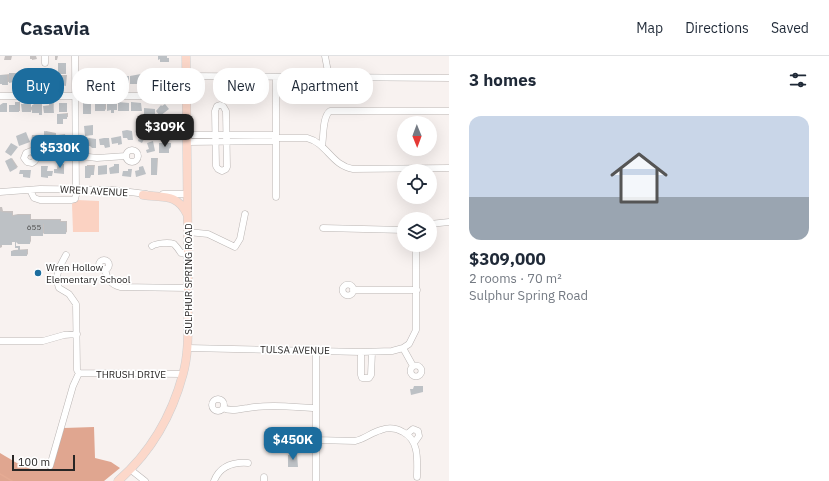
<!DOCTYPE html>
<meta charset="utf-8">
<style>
:root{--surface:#fff;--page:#f6f6f7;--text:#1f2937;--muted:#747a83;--line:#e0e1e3;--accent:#1c6d9e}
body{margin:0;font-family:"IBM Plex Sans",sans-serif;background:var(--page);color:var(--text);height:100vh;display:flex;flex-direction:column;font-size:15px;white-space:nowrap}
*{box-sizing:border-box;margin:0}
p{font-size:13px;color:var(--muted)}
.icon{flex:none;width:22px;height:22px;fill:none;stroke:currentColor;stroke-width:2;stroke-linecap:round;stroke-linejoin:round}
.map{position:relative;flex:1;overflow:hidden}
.sheet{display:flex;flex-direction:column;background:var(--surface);width:380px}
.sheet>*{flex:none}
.guide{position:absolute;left:12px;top:12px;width:377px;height:36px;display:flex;gap:8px}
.needle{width:26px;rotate:179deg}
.tools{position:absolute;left:397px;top:60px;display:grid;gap:8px}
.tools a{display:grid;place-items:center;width:40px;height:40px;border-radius:50%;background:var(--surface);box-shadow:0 4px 16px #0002;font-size:20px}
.scale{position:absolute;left:12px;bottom:10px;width:63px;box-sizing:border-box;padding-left:4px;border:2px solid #282625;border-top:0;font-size:11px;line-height:14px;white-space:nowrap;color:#282625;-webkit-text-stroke:3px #fff;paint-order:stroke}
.price{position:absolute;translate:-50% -34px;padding:0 9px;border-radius:8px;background:var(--accent);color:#fff;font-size:13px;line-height:26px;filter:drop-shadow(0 1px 2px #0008)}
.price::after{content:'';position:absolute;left:50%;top:24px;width:12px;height:9px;margin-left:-6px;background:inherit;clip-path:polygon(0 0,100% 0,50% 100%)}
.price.selected{background:#222;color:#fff}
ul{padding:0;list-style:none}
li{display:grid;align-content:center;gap:8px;height:212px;padding:0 20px}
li+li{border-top:1px solid var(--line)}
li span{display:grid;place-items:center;height:124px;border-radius:12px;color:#555}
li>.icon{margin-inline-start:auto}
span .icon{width:72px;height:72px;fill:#fffc;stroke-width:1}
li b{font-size:17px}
h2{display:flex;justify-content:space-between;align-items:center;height:48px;padding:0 20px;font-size:17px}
.tag{padding:0 14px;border-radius:16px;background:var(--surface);box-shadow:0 4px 16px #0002;font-size:14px;line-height:36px}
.tag.selected{background:var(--accent);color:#fff}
header{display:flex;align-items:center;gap:24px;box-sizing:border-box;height:56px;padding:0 20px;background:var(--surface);border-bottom:1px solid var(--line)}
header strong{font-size:19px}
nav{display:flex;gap:22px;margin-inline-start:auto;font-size:14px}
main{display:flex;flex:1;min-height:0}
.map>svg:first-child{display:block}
.green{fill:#fbd2c2}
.forest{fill:#e0a690}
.shadow{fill:#0003}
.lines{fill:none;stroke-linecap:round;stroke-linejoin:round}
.stream{stroke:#e5ab94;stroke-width:1.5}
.building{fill:#bdc1c5}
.minor-casing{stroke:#bab5b3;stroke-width:7}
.major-casing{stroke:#d0cfcf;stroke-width:9}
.minor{stroke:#fff;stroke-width:6}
.major{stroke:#fcd8ca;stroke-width:8}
.poi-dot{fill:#1c6d9e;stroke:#fff;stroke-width:1.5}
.labels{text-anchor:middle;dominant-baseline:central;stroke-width:3.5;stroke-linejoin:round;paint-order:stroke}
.number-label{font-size:8px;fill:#4d4d4d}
.street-label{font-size:10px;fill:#282625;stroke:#fff}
.poi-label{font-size:10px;fill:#282625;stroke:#fff;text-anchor:start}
</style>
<header>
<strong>Casavia</strong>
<nav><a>Map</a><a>Directions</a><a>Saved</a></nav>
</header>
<main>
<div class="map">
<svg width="449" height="425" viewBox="0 0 449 425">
<rect width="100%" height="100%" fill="#f8f2f0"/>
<path class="green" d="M77,144L99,145V176H73L72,148Z"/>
<path class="forest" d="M94,371L95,402L111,406L120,412L104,425H0V397C16,406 36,422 53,410L64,372Z"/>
<path class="shadow" d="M5,0H14H12L11,4H4Z
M30,0H36L37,3L32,4V3H30Z
M55,0H58L57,4H55Z
M10,17H19L18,27L15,25L8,26L7,28L0,26V19L10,18Z
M21,19H30L31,27L30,28Z
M46,19H53V29H51V26L45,20Z
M61,19H67L66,29L57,28Z
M17,46H20V55H10V49H16Z
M54,46L53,56L44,50L50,49V47Z
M28,47H31V51L34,48L42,47V57L41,58L33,52L31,55Z
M96,47L106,48V53L105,54Z
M68,57V61L63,62V67L58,58Z
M46,75L56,77L55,88L45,76Z
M12,102L18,111L11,114L7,105Z
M153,102H158L157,118L152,103Z
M87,109H95L94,117L91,118L90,121H86Z
M0,151H2L3,155H13V159L18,158H31V163H61V165H67V176L65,177H44L42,179H31V185L30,187L13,185L11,188H2V191L0,192Z
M28,193V198L27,199L12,195L14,194Z"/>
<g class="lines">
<path class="stream" d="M0,418L12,425"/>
</g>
<path class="building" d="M158,0H167V2H169V6H160V3L158,4Z
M58,7H66V18H58Z
M145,14L156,15L155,25L144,22Z
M84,16H93V30H84Z
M9,17H18V28H14V26L9,27Z
M141,18V28H130V20Z
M164,18L170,25L165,30L162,27L161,29L157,24Z
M0,19H7L8,29H2V28H0Z
M20,19H29L31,29H26L27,26H20Z
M44,19H52L53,30H50V26H44Z
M32,20H41L42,29H37V26H33Z
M60,20H66V30L56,28V22H60Z
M119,20H129V27H123V30H119Z
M117,21V28L106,30V27H99V29H95V22Z
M166,31H172L173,39H171V44H166V40H165Z
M15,46H19V56H9V49H15Z
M118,46L129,47V55H118Z
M131,46L141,47L142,55H131Z
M3,47H7V56H0V49Z
M27,47L31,48V56H22L21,48H27Z
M38,47H41L42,59H39V57H32V49L38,48Z
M49,47H53L54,57H44L43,50H49Z
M59,47H67V56H59Z
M83,47H91V58H83Z
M95,47L105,48V55H95Z
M107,47L117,48V54H114V57H111V54L107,55Z
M165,48L169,53L160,60L156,55L161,49L162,50Z
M144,52L155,53V60L144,61Z
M57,58H67V63H63V68H57Z
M93,69V79L85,80L84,70Z
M140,73L145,76L144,77L146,79L142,87L138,85L139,82L136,79Z
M163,73H171V77H168V82H163Z
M127,74L132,75L133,84H128L127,82H123L122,75Z
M44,75L56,78L55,89L50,88V86L44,85Z
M26,76L30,86L19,90L16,80Z
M65,78L67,89L58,88V79Z
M32,79H39V82L42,83V87L31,86Z
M121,80L122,88L118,89V87L112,88L111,82Z
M89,82L96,83V92H92L90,90H86V83Z
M104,82H109L110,91L105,92L104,89H100L99,83Z
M153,85L155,95L147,97L146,94L149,93L147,87Z
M11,87L18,91L11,100L5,96Z
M159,87H171V91L169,93V97H159Z
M11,102L17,112L10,116L5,105Z
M151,102H157V119H151Z
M58,107L64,108V118L54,117V113H57Z
M114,108H119V117L110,118L109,112L114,110Z
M107,109V118L98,119V110Z
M41,110H48L47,115H53L52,120H48V122L41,121Z
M85,110H94V119H91L90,122H85Z
M143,110L146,118L136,121L135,115L139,114V111Z
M128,113H132L131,121L122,120L123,115H128Z
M20,114H31L30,122L23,121V118H19Z
M0,155L2,156L12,157V160H15V159H30V164H60V166H66V178H44V168H43V180H30V188H18L16,186V190H20V194H27V200H11V195L18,194V192H15V186H12V189H1L0,190Z
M414,330H423V336L411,339L410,333H413Z
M297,398L298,411H288V399Z"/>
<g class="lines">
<g class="minor-casing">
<path id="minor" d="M45,0V7
M325,0L329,21
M186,20L449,22
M147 39a5 5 0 1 1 10 0a5 5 0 1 1-10 0Z
M0,40H147
M220,49L223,50L226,55L227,111L226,113L222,115L218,113L216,110L215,55L217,50Z
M187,79H273L277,82H307C327,87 331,109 353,113L449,112
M187,86L273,85L277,82
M322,90C324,80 322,61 330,55H449
M126 100a6 6 0 1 1 12 0a6 6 0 1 1-12 0Z
M36,99L35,105L32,107L27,106L24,102L26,97L31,95L36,99L55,97L97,102L126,100
M30,134L34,142L40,144H71L75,143L76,139L75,0
M0,136L40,133L114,134L146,138
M163,138H187
M276,141V21
M430,168L449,166
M323,172L404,174
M188,176L208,178L235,191L240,183L245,158
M152,190C157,187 169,186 174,188C176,190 179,194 181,197H188
M99 209a5 5 0 1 1 10 0a5 5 0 1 1-10 0Z
M105,213C107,223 110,228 120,231L188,232
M342.5 234a5.5 5.5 0 1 1 11 0a5.5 5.5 0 1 1-11 0Z
M353,234H417
M0,285H43L64,279L77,278
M188,292L361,296L392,295L403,292L409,288L416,274V189
M403,292L413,310
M316,294V425
M361,296V319L362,322H369L371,319L372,296
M410.5 315a5.5 5.5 0 1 1 11 0a5.5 5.5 0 1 1-11 0Z
M79,317L183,318
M212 349a6 6 0 1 1 12 0a6 6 0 1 1-12 0Z
M223,352C231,356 240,353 248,352C270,348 293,351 315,352
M407,378L413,373L418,375L419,380L414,387
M316,384L355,385C365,383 372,376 381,374C389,371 396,372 403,376C420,385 417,405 417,421
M50,410L73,330L79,317L77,314L76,248L69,238L59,232C54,219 60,210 66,199
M131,414L145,425
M264,421V425
M214,425C220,410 233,406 248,407"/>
</g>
<g class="major-casing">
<path id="major" d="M143,139C163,142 177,137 187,158
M118,425C150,397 172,359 183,318C188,300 188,282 188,264C188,243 188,221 188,200C187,133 187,67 186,0"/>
</g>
<use href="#minor" class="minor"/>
<use href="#major" class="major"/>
</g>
<circle class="poi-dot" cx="38" cy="217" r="4"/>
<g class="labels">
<g class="number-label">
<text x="34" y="171">655</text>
</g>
<g class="street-label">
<text transform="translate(94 135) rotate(3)">WREN AVENUE</text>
<text transform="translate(188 223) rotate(-90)">SULPHUR SPRING ROAD</text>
<text transform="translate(295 294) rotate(1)">TULSA AVENUE</text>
<text x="131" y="318">THRUSH DRIVE</text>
</g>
<g class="poi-label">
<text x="46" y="211">Wren Hollow<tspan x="46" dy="12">Elementary School</tspan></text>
</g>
</g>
</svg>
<div class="tools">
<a><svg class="needle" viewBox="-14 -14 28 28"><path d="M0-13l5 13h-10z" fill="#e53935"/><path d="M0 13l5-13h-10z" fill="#747a83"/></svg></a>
<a><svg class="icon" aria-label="locate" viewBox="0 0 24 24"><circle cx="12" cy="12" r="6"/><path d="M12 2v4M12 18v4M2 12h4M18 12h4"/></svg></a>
<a><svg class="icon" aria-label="layers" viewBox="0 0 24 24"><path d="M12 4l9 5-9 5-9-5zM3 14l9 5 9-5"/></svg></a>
</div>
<div class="scale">100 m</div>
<b class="price selected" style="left:165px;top:92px">$309K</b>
<b class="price" style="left:60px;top:113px">$530K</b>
<b class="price" style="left:293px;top:405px">$450K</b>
<div class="guide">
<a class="tag selected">Buy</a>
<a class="tag">Rent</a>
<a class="tag">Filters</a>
<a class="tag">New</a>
<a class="tag">Apartment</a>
</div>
</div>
<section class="sheet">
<h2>3 homes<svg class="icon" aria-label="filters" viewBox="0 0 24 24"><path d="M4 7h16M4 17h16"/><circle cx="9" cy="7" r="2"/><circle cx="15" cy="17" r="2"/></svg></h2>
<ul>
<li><span style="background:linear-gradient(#c9d6e8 65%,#9aa5b1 0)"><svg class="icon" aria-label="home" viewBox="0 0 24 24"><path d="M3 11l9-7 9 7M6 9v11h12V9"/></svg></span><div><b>$309,000</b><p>2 rooms · 70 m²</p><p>Sulphur Spring Road</p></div></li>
</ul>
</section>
</main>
